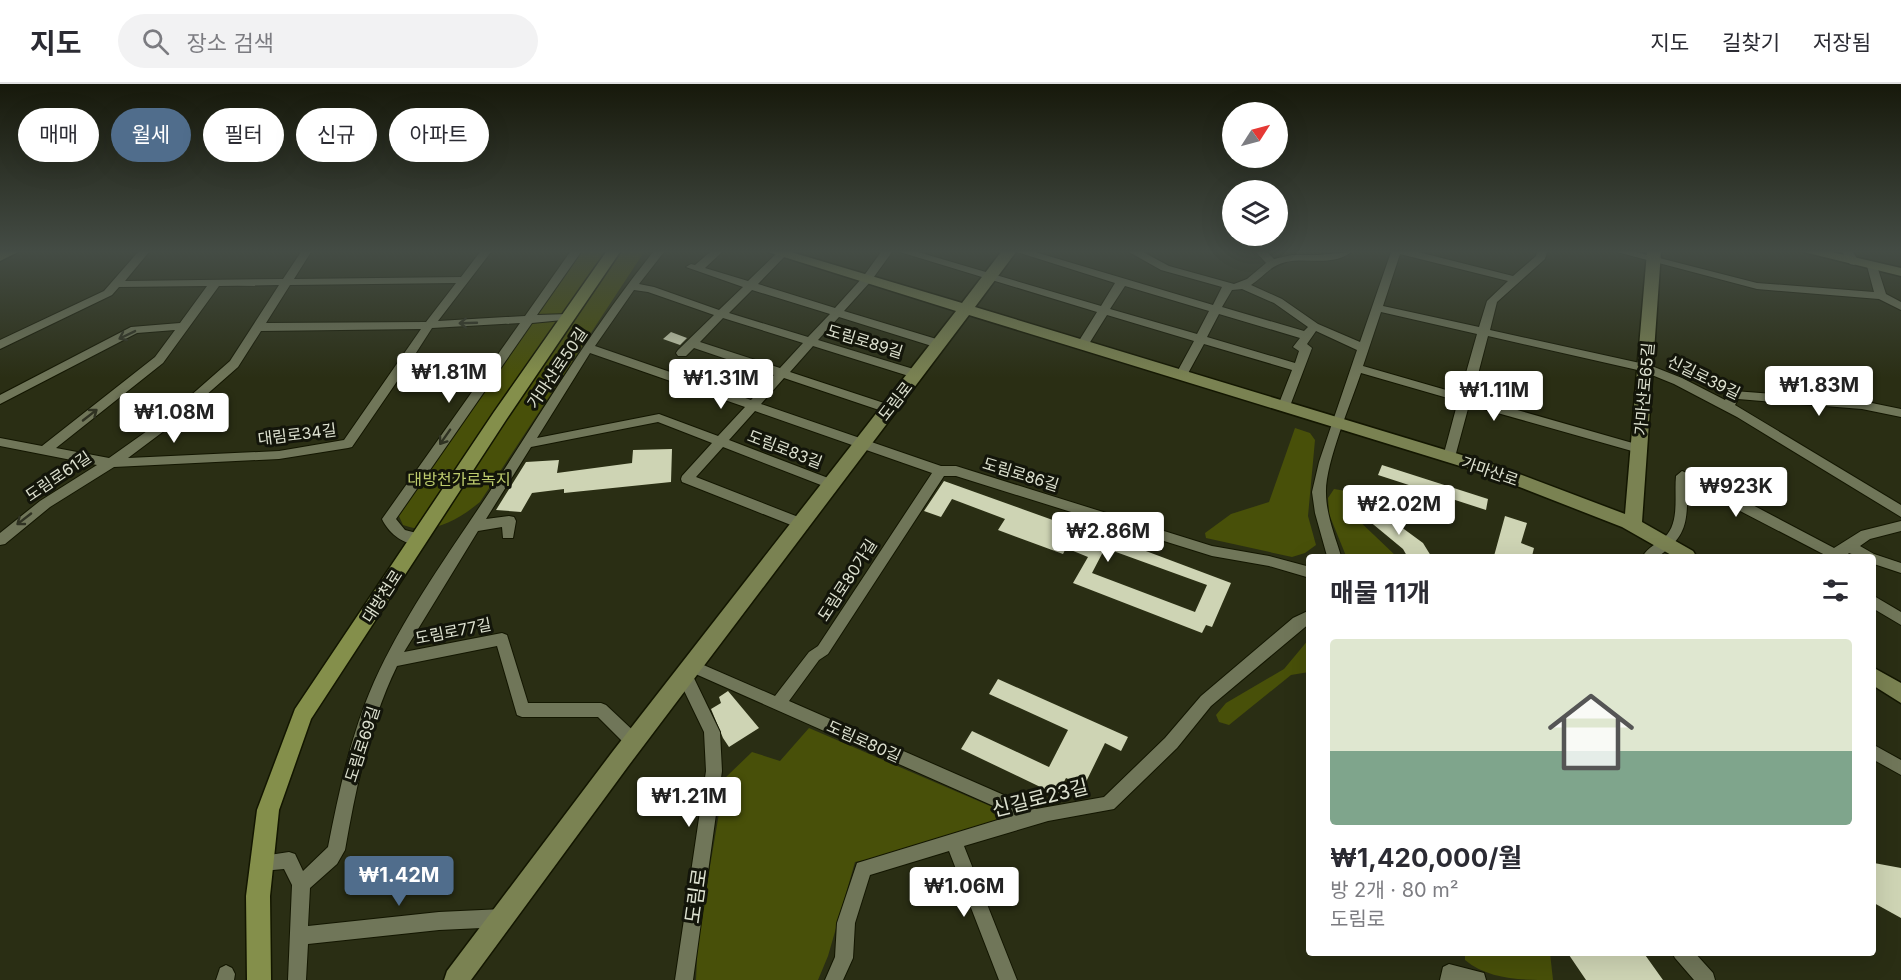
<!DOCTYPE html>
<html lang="ko">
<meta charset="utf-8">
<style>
:root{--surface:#fff;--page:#f2f2f3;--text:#2b2b33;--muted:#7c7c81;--line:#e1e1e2;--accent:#506d8c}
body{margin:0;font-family:Inter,"Noto Sans KR",sans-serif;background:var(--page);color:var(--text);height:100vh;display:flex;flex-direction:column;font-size:22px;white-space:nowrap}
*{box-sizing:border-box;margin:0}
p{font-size:20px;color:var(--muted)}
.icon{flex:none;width:33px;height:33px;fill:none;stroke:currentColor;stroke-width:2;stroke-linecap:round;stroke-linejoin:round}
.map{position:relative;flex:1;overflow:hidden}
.panel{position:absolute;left:1306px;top:470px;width:570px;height:402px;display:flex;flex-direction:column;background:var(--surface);border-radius:6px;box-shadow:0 6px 24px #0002}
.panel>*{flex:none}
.top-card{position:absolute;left:18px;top:24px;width:570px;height:54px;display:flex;gap:12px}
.needle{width:39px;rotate:54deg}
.fabs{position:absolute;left:1222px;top:18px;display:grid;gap:12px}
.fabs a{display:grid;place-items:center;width:66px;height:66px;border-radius:50%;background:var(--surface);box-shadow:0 6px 24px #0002;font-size:30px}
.price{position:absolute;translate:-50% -51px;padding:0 14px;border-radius:6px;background:#fff;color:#222;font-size:20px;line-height:39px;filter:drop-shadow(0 2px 3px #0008)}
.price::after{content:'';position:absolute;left:50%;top:36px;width:18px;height:14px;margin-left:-9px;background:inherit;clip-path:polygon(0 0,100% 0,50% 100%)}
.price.current{background:var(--accent);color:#fff}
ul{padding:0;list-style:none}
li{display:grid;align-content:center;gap:12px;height:318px;padding:0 24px}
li+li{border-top:2px solid var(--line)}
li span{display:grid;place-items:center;height:186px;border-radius:6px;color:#555}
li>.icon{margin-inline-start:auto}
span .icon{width:108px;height:108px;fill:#fffc;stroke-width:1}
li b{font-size:26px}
h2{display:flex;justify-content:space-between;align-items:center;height:72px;padding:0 24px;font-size:26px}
.pill{padding:0 21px;border-radius:27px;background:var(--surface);box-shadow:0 6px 24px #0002;font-size:21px;line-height:54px}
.pill.current{background:var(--accent);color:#fff}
header{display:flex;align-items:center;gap:36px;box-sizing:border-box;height:84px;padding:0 30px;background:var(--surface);border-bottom:2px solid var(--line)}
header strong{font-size:28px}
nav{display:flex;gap:33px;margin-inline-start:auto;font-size:21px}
.search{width:420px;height:54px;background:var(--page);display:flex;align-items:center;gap:15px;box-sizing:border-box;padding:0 21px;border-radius:33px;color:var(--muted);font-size:22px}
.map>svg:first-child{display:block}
.green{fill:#485009}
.building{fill:#ced4b4;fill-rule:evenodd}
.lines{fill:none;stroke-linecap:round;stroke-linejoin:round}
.street-casing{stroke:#131600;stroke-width:2}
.secondary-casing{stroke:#131600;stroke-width:3}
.primary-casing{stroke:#131600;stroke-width:3}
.street{fill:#707659;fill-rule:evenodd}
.secondary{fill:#7a8252;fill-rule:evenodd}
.primary{fill:#848f4b;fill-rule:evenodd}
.oneway{stroke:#2f3222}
.labels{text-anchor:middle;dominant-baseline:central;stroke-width:6;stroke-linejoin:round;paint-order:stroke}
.street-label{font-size:16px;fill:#dde1d0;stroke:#13150a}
.park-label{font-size:16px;fill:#bdcb6d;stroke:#13150a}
.near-street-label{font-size:20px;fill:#dde1d0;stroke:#13150a}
</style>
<header>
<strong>지도</strong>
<div class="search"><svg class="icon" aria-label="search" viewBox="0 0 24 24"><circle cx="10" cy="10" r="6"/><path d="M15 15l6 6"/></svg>장소 검색</div>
<nav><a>지도</a><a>길찾기</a><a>저장됨</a></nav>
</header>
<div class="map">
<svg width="1901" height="896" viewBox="0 0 1901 896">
<rect width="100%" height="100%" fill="#2a2e14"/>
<path class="green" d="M582,168H644L480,418C458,436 431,452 403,441L398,430Z
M1295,344L1310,349L1315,356L1308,432L1316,461L1305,469L1292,473L1206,454L1205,449L1231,430L1269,418Z
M1334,405L1346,407L1354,417L1353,431L1396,472H1346L1329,430L1328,414Z
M1309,555V588L1291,591L1229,641L1219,638L1216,631L1226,619L1284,585Z
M809,644L1011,731L954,759L855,778L828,872L818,896H696L698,853L725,694L752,668L780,677Z
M1465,869H1550L1553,896C1522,896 1489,896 1465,876Z"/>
<path class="building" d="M671,248L687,254L680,261L663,255Z
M672,365L671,398L564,409V405L532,409L521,428L496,426L526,378L559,376L557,389L632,379L633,366Z
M1382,381L1488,415L1486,426L1378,391Z
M944,397L1089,449L1090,446L1231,499L1212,543L1206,541L1202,549L1073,499L1088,473L1066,464L1063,470L998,446L1005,435L952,415L941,433L924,427ZM1105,464L1207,501L1195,528L1092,489Z
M1378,426L1423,459L1431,472H1407L1403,465L1368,436Z
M1505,432L1527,439L1521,459L1534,464L1532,472H1494Z
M998,595L1128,653L1121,667L1105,659L1084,702L1066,694L1057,711L961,665L972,647L1049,683L1068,646L989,610Z
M728,607L759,644L729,663L723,654L711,625L721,619L719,613Z
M1874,779L1901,784V834L1874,819Z
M1567,868H1643L1663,896H1586Z"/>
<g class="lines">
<g class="street-casing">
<path id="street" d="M138,168H149L125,197L283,195L301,168H311L294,195L461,193L480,168H491L438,237L525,232L570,168H581L537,231L569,230L573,231V235L532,239L396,435L405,446L424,451L426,455L424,459C406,464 389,450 382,435L479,298L400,293L352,363L348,364L279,375L114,383L50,423L5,460L0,461V449L40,417L97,381L0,362V354L42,362L155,273L175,246L137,249L0,320V311L131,243L180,239L207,202L119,203L112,211L0,265V256L104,207ZM456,199L426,238L266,239L290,201ZM279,201L230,277L164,335L109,374L56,364L163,279L219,202ZM520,239L484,290L405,286L432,244ZM421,245L344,356L279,367L128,374L172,341L238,283L261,247Z
M653,168H664L639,200L654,203L719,226L743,203L686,183L691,180L695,181L710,168H722L705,184L748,197L778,168H789L758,200L835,224L863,193L881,168H892L871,197L844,227L943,257V263H935L839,233L818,256L920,287L922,290L920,293H912L813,262L790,288L893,322L895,325L893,328H885L784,294L761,320L941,382H956L1212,462L1269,472L1310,483V494L1269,482L1212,472L956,392H944L828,570L819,576L789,617L1036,725L1104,713L1165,654L1201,612L1293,534L1310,526V539L1211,622L1177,664L1114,725L1048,737L964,762L1017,896H999L949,767L870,791L855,839L853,874L843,896H825L835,873L837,839L857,779L1014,731L691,588L720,648L722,687L693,896H675L706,687L704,648L677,592L680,587L687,586L685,582L687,578L692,576L775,612L809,568L818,562L932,389L755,327L729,356L836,397L837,400L836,403H826L723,363L696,393L806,436L808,440L806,444L801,445L682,398L681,395L682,392L712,359L658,338L531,363L486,435L509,432L514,433L516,437L513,454H503L502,443L478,447L404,568L502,549L507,551L528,619H601L606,621L640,653L642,658L640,663L634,665L628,663L598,633H522L517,631L497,562L397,582C369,640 356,703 345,766L337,780L310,804L308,842L439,828L503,825L509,828L512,834L509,840L503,843L439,846L308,860L306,896H288L292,801L284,785L262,787L256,785L253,779L256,773L289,768L295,770L303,787L328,763C339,707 351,650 374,598C408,523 458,457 502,389C550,314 597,238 653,168ZM634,206L648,208L714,231L678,266L676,269L678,272H686L694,264L774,291L751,316L595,262ZM752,206L830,230L808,253L729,229ZM723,234L803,259L780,284L700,258ZM590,269L745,323L718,352L659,330L537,354Z
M900,168H918L1101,222L1115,199L1017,168H1035L1213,221L1222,203L1161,186L1129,168H1143L1169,182L1234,200L1247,195L1266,179L1256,168H1267L1274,175L1292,171H1318L1351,168C1332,183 1308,173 1286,178C1271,181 1263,193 1251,201L1282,215L1318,240L1360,258L1391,168H1418L1513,192L1536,172L1537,168H1547L1545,175L1497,218L1490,246L1649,281L1682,294L1725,316L1730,308L1734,307L1862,317L1901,325V333L1862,325L1738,315L1735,321L1901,421V433L1737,333L1674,300L1642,287L1488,252L1472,313L1643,362L1645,365L1643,368L1639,369L1469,321L1455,373L1449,377L1443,373L1458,317L1361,289C1351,319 1325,380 1326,409C1326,430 1335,452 1341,472H1327L1315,429L1312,408L1319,378L1357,266L1316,247L1307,260L1312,264L1290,322L1284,326L1278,322L1292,286L1204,260L1186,293H1178L1176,290L1194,257L1107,231L1087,263H1079L1077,260L1097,228ZM1400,170L1508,197L1487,217L1479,243L1383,222ZM1125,202L1209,227L1197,250L1110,225ZM1242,205L1274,219L1308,243L1304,247L1222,223L1232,206ZM1381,228L1477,250L1460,310L1363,282ZM1219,230L1300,254L1293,263L1299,267L1295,279L1207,253Z
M1617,168H1636L1757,199L1874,208L1867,182L1872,179L1877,182L1886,210L1901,218V226L1879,215L1757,205Z
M1842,168H1853L1859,178L1854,181L1850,180Z
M1682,387L1726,407L1834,464L1861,447L1901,437V447L1870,455L1860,462L1874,470L1901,479V489L1874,480V472H1857L1849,469L1846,472H1827L1688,400C1686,435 1690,450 1659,472H1643C1647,464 1658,459 1665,453C1680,438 1674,412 1676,392Z
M1874,512L1901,528V541L1874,525Z
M1874,661L1901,676V691L1874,676Z
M1672,868H1694L1713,889L1715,896H1694L1675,874Z
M1449,880L1484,889L1486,896H1440L1443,883Z
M226,881L232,884L235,890L234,896H216L220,884Z"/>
</g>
<g class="secondary-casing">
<path id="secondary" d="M0,168H18L0,177Z
M768,168H791L962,219L1001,168H1016L975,223L1498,382L1625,430L1647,168H1661L1642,438L1693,467L1696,472H1673L1622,443L1486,390L969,231L629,681L471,896H444L447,887L613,667L956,227Z
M1804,168H1832L1901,184V192Z
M1874,584L1901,599V619L1874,602Z"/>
</g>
<g class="primary-casing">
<path id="primary" d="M606,168H620L506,336L311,635L279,726L270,812L271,896H247L246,812L257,726L295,625L494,328Z"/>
</g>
<use href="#street" class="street"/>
<use href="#secondary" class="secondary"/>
<use href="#primary" class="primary"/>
</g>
<defs><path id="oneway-shaft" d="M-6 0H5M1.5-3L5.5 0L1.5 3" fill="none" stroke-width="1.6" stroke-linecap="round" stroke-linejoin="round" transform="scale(1.5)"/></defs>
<g class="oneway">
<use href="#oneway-shaft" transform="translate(468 239) rotate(178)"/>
<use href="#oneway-shaft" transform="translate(127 251) rotate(154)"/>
<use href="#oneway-shaft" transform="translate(90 331) rotate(-38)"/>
<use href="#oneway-shaft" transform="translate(445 353) rotate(125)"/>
<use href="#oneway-shaft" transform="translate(24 435) rotate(142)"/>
</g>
<linearGradient id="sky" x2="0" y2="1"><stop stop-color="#17190b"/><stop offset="0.57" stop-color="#444c45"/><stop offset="1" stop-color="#444c45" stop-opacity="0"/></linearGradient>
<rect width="1901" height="294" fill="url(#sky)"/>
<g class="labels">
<g class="street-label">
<text transform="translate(865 257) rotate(17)">도림로89길</text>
<text transform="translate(557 284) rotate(-56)">가마산로50길</text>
<text transform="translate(1704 293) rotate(26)">신길로39길</text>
<text transform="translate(1644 305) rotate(-85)">가마산로65길</text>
<text transform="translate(895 317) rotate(-52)">도림로</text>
<text transform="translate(297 350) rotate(-7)">대림로34길</text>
<text transform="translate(785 365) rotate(21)">도림로83길</text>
<text transform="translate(1490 387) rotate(19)">가마산로</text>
<text transform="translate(1021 390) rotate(17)">도림로86길</text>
<text transform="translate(58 392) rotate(-34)">도림로61길</text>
<text transform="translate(847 496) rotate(-57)">도림로80가길</text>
<text transform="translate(382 512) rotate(-57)">대방천로</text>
<text transform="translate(453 547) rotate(-11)">도림로77길</text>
<text transform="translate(864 657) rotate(24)">도림로80길</text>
<text transform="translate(362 660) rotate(-72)">도림로69길</text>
</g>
<g class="park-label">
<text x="459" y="395">대방천가로녹지</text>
</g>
<g class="near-street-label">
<text transform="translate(1040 714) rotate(-14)">신길로23길</text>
<text transform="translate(696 812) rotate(-82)">도림로</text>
</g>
</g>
</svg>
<div class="fabs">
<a><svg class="needle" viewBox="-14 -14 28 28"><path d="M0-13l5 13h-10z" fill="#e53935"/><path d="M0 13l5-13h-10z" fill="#7c7c81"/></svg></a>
<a><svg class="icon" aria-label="layers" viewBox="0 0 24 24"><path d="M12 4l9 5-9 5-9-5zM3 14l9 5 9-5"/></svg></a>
</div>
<b class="price" style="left:449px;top:320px">₩1.81M</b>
<b class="price" style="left:721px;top:326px">₩1.31M</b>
<b class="price" style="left:1819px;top:333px">₩1.83M</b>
<b class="price" style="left:1494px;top:338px">₩1.11M</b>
<b class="price" style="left:174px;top:360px">₩1.08M</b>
<b class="price" style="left:1736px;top:434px">₩923K</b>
<b class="price" style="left:1399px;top:452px">₩2.02M</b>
<b class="price" style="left:1108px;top:479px">₩2.86M</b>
<b class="price" style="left:689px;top:744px">₩1.21M</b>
<b class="price current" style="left:399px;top:823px">₩1.42M</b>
<b class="price" style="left:964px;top:834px">₩1.06M</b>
<div class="top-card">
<a class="pill">매매</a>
<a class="pill current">월세</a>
<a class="pill">필터</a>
<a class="pill">신규</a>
<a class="pill">아파트</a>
</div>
<section class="panel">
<h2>매물 11개<svg class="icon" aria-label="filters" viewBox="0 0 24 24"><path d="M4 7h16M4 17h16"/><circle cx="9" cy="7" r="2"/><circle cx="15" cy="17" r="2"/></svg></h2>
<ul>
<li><span style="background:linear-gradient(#dfe7d0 60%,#7fa58c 0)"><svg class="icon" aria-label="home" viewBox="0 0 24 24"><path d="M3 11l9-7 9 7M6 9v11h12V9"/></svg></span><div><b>₩1,420,000/월</b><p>방 2개 · 80 m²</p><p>도림로</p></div></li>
</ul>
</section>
</div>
